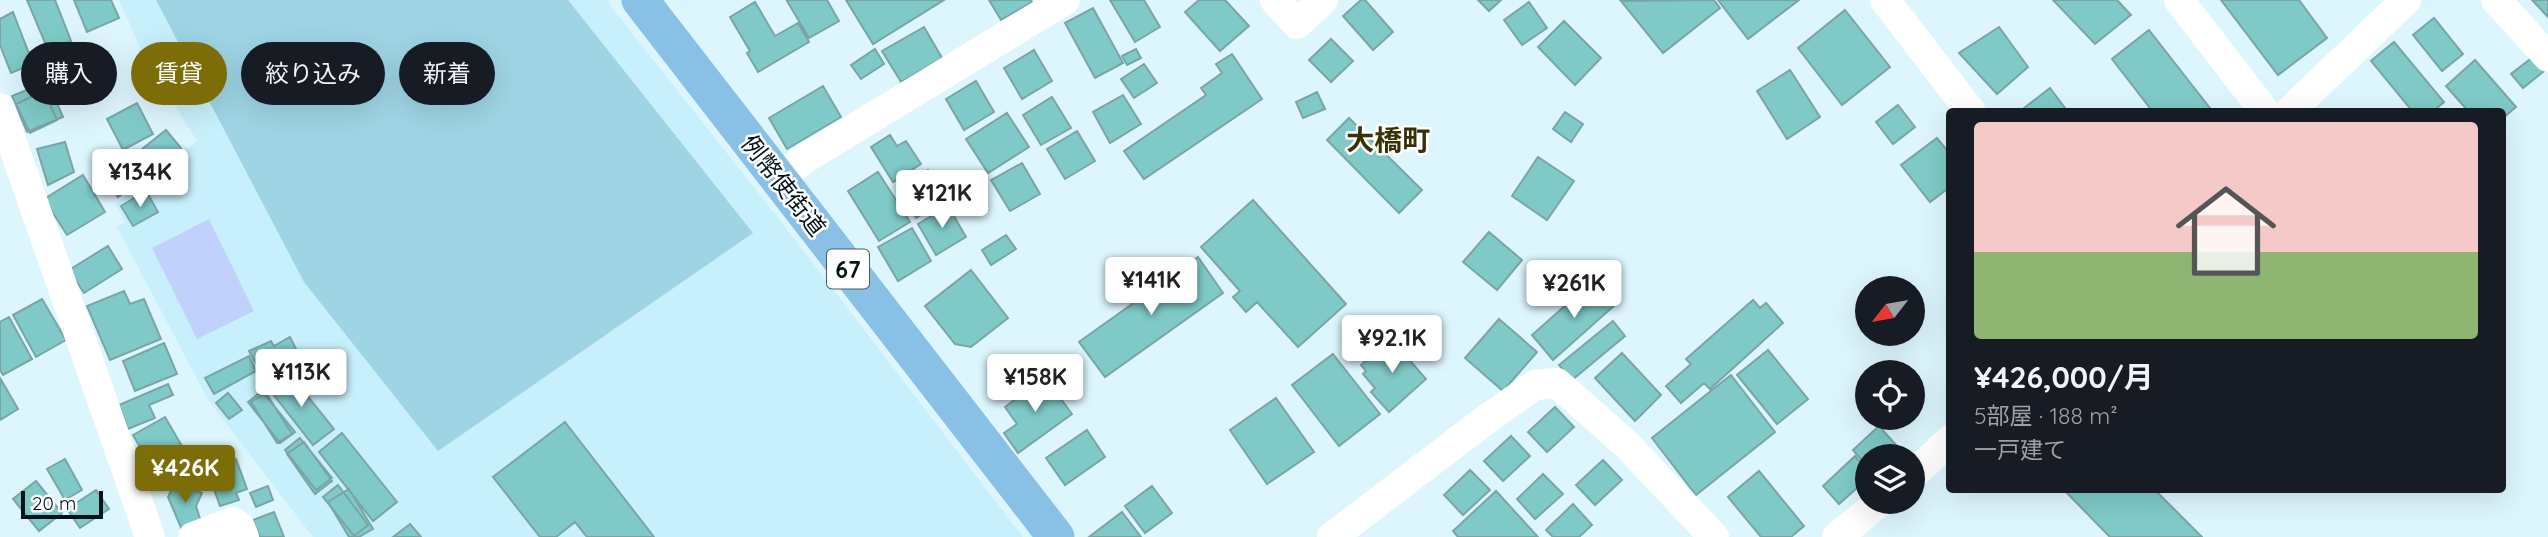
<!DOCTYPE html>
<html lang="ja">
<meta charset="utf-8">
<style>
:root{--surface:#171b24;--page:#20242c;--text:#f1f3f6;--muted:#9ea1a6;--line:#363941;--accent:#7d6d08}
body{margin:0;font-family:Quicksand,"Noto Sans JP",sans-serif;background:var(--page);color:var(--text);height:100vh;display:flex;flex-direction:column;font-size:26px;white-space:nowrap}
*{box-sizing:border-box;margin:0}
p{font-size:23px;color:var(--muted)}
.icon{flex:none;width:38px;height:38px;fill:none;stroke:currentColor;stroke-width:2;stroke-linecap:round;stroke-linejoin:round}
.map{position:relative;flex:1;overflow:hidden}
.sheet{position:absolute;left:1946px;top:108px;width:560px;height:385px;display:flex;flex-direction:column;background:var(--surface);border-radius:7px;box-shadow:0 7px 28px #0002}
.sheet>*{flex:none}
.top-card{position:absolute;left:21px;top:42px;width:665px;height:63px;display:flex;gap:14px}
.needle{width:46px;rotate:239deg}
.fabs{position:absolute;left:1855px;top:276px;display:grid;gap:14px}
.fabs a{display:grid;place-items:center;width:70px;height:70px;border-radius:50%;background:var(--surface);box-shadow:0 7px 28px #0002;font-size:35px}
.scale{position:absolute;left:21px;bottom:18px;width:82px;box-sizing:border-box;padding-left:7px;border:4px solid #041317;border-top:0;font-size:19px;line-height:24px;white-space:nowrap;color:#041317;-webkit-text-stroke:5px #fff;paint-order:stroke}
.price{position:absolute;translate:-50% -60px;padding:0 16px;border-radius:7px;background:#fff;color:#222;font-size:23px;line-height:46px;filter:drop-shadow(0 2px 4px #0008)}
.price::after{content:'';position:absolute;left:50%;top:42px;width:21px;height:16px;margin-left:-10px;background:inherit;clip-path:polygon(0 0,100% 0,50% 100%)}
.price.active{background:var(--accent);color:#fff}
ul{padding:0;list-style:none}
li{display:grid;align-content:center;gap:14px;height:371px;padding:0 28px}
li+li{border-top:2px solid var(--line)}
li span{display:grid;place-items:center;height:217px;border-radius:7px;color:#555}
li>.icon{margin-inline-start:auto}
span .icon{width:126px;height:126px;fill:#fffc;stroke-width:1}
li b{font-size:30px}
.pill{padding:0 24px;border-radius:32px;background:var(--surface);box-shadow:0 7px 28px #0002;font-size:24px;line-height:63px}
.pill.active{background:var(--accent);color:#fff}
.map>svg:first-child{display:block}
.built{fill:#c7f0fc}
.green{fill:#9ed4e4}
.water{fill:#c0d2fb}
.building{fill:#7fcac8;stroke:#7aa5a4;stroke-width:2}
.lines{fill:none;stroke-linecap:round;stroke-linejoin:round}
.minor{stroke:#fff;stroke-width:30}
.major{stroke:#89c1e6;stroke-width:37}
.labels{text-anchor:middle;dominant-baseline:central;stroke-width:5;stroke-linejoin:round;paint-order:stroke}
.shield{fill:#fff;stroke:#4f5a5d;stroke-width:2}
.shield-label{font-size:23px;font-weight:bold;fill:#041317}
.street-label{font-size:24px;fill:#041317;stroke:#fff}
.quarter-label{font-size:28px;font-weight:bold;fill:#393105;stroke:#fff}
</style>
<div class="map">
<svg width="2548" height="537" viewBox="0 0 2548 537">
<rect width="100%" height="100%" fill="#ddf6fe"/>
<path class="built" d="M119,0H606L786,228L1023,537H313L208,400L117,227L125,222L115,204L197,141L144,56Z"/>
<path class="green" d="M156,0H568L753,233L438,451L304,282Z"/>
<path class="water" d="M209,219L254,311L197,339L152,248Z"/>
<path class="building" d="M27,0H55L71,41L48,50Z
M74,0H111L119,18L87,32Z
M789,0H827L839,21L809,38L787,1Z
M846,0H944L873,44Z
M989,0H1030L1032,2L1001,20Z
M1110,0H1144L1160,27L1135,42Z
M1199,0H1225L1249,26L1220,51L1185,12Z
M1361,0H1365L1393,32L1373,50L1343,16Z
M1478,0H1501L1489,11Z
M1714,0L1720,8L1663,53L1621,1Z
M1718,0H1799L1748,39Z
M2053,0H2117L2131,15L2095,44Z
M2221,0H2299L2327,38L2278,75Z
M2532,0H2548V17Z
M755,2L775,36L798,23L809,42L758,72L747,53L750,51L730,17Z
M1529,2L1547,28L1522,45L1504,20Z
M1093,8L1123,63L1095,78L1065,23Z
M1845,10L1890,67L1842,105L1798,48Z
M13,12L33,64L11,73L0,45V19Z
M2434,18L2463,54L2442,71L2413,35Z
M1564,21L1601,58L1575,85L1538,47Z
M924,27L942,58L901,82L882,51Z
M1999,27L2028,67L1997,94L1959,53Z
M2149,30L2213,112H2153L2112,59Z
M1331,39L1353,61L1331,82L1309,60Z
M2394,42L2444,102L2432,112H2413L2371,61Z
M875,49L884,64L861,79L851,65Z
M1136,49L1141,58L1127,65L1122,56Z
M1034,50L1052,81L1022,99L1004,68Z
M1232,54L1262,99L1144,179L1124,151L1206,95L1201,88L1222,73L1216,64Z
M2533,57L2544,71L2523,88L2511,74Z
M2475,60L2516,107L2502,119V112H2469L2446,86Z
M1144,64L1157,83L1134,98L1121,79Z
M1790,70L1820,117L1787,139L1757,91Z
M50,80L57,95L54,96L63,117L27,132L12,96Z
M976,81L994,112L964,130L946,99Z
M823,86L841,117L787,149L769,118Z
M2050,88L2068,112H2019Z
M44,91L57,120L30,133L16,104Z
M1317,92L1325,109L1303,118L1296,102Z
M1123,95L1141,124L1110,143L1093,112Z
M1052,97L1071,128L1041,145L1023,115Z
M137,103L153,134L123,150L107,119Z
M1898,105L1915,127L1893,144L1876,122Z
M1565,112L1583,124L1571,142L1553,129Z
M1007,113L1029,147L988,173L966,139Z
M1349,118L1422,190L1399,213L1327,140Z
M166,130L181,148L118,197L100,171L129,152L132,157Z
M1077,131L1095,161L1065,179L1047,149Z
M890,135L897,146L906,141L921,164L893,182L871,147Z
M1937,138L1950,154V187L1930,202L1901,165Z
M65,142L74,172L48,185L37,149Z
M1538,157L1574,181L1547,220L1512,196Z
M1022,163L1040,194L1010,211L991,180Z
M928,170L947,201L916,218L898,188Z
M878,172L910,222L879,241L848,191Z
M83,175L105,212L67,235L44,199Z
M146,191L158,212L133,226L121,206Z
M1253,200L1346,304L1298,347L1257,302L1246,312L1233,297L1240,291L1201,247Z
M948,206L966,237L936,255L918,224Z
M912,228L931,261L898,281L878,247Z
M1489,232L1522,260L1497,290L1463,262Z
M1006,235L1016,249L991,265L982,250Z
M108,246L122,269L84,293L69,270Z
M1198,257L1223,293L1105,377L1079,342Z
M971,270L1008,318L971,347L955,344L925,306Z
M1594,280L1615,305L1553,360L1532,335Z
M124,291L130,304L144,299L161,339L110,360L87,306Z
M42,299L66,340L36,357L13,315Z
M1753,300L1760,308L1766,303L1783,323L1710,389L1704,383L1681,403L1666,386L1691,364L1686,359Z
M9,317L32,359L3,375L0,370V322Z
M1499,319L1537,352L1503,391L1465,358Z
M1613,321L1625,336L1572,380L1559,365Z
M290,337L297,351L259,369L249,351L271,341L274,346Z
M1391,339L1426,379L1389,412L1371,392L1375,388L1363,374L1366,371L1361,365Z
M164,343L177,374L135,391L123,361Z
M1768,350L1808,399L1777,424L1737,375Z
M1622,353L1661,395L1635,421L1595,378Z
M1333,354L1380,414L1339,446L1292,385Z
M249,356L256,371L214,394L205,378Z
M289,373L334,429L313,445L269,389Z
M1731,375L1775,432L1696,495L1652,438Z
M1045,377L1072,414L1018,453L1004,433L1017,424L1005,407Z
M0,378L18,409L0,420Z
M168,384L173,395L149,405L155,418L128,429L119,405Z
M262,391L295,432L280,443L248,402Z
M228,393L242,410L229,419L216,403Z
M266,393L292,434L277,443L251,402Z
M1276,398L1314,452L1267,484L1230,430Z
M1555,407L1574,427L1547,452L1528,432Z
M165,417L183,448L151,466L133,435Z
M565,422L654,537H587L575,522L556,537H540L493,477Z
M1879,426L1905,455L1867,457V466L1853,450Z
M1087,430L1105,457L1065,485L1046,458Z
M342,433L397,502L373,521L319,452Z
M1511,436L1530,456L1503,481L1484,461Z
M300,438L332,478L316,490L285,450Z
M304,442L332,481L315,494L287,454Z
M218,450L223,464L236,459L247,489L236,493L239,500L220,506L202,456Z
M1855,456L1867,470V479L1839,504L1823,486Z
M65,459L82,490L65,500L47,469Z
M1603,460L1622,480L1595,505L1576,485Z
M1470,470L1490,490L1463,515L1444,495Z
M1759,471L1804,526L1791,537H1761L1728,497Z
M1543,474L1563,494L1535,519L1517,499Z
M36,481L62,513L39,531L13,499Z
M176,481L202,493L196,506L201,522L182,530L168,497Z
M338,485L368,525L354,536L323,497Z
M268,486L273,500L256,507L250,493Z
M1152,486L1172,513L1145,533L1125,506Z
M349,489L373,529L359,537H349L328,502Z
M96,490L109,509L80,528L67,509Z
M2064,490H2155L2202,537H2110Z
M1496,491L1538,537H1458L1453,531Z
M1573,504L1592,525L1579,537H1553L1546,530Z
M274,512L284,537H260L253,520Z
M1122,512L1141,537H1089Z
M410,524L421,537H393Z"/>
<g class="lines">
<path class="minor" d="M1275,0L1297,24L1323,0
M1885,0L1971,112
M2179,0L2265,112
M2496,0L2548,57
M0,108L150,537
M2289,112L2406,0
M778,178L806,158L1065,0
M1913,475L1950,440
M193,537L233,522L240,527L244,537
M1332,537L1483,422L1535,385L1557,383L1626,444L1714,537
M1837,537L1880,502"/>
<path class="major" d="M640,0L1056,537"/>
</g>
<g class="labels">
<rect class="shield" x="827" y="249.5" width="42" height="39" rx="5"/>
<g class="shield-label">
<text x="848" y="269">67</text>
</g>
<g class="street-label">
<text transform="translate(784 185) rotate(52)">例幣使街道</text>
</g>
<g class="quarter-label">
<text x="1388" y="139">大橋町</text>
</g>
</g>
</svg>
<div class="fabs">
<a><svg class="needle" viewBox="-14 -14 28 28"><path d="M0-13l5 13h-10z" fill="#e53935"/><path d="M0 13l5-13h-10z" fill="#9ea1a6"/></svg></a>
<a><svg class="icon" aria-label="locate" viewBox="0 0 24 24"><circle cx="12" cy="12" r="6"/><path d="M12 2v4M12 18v4M2 12h4M18 12h4"/></svg></a>
<a><svg class="icon" aria-label="layers" viewBox="0 0 24 24"><path d="M12 4l9 5-9 5-9-5zM3 14l9 5 9-5"/></svg></a>
</div>
<div class="scale">20 m</div>
<b class="price" style="left:140px;top:209px">¥134K</b>
<b class="price" style="left:942px;top:230px">¥121K</b>
<b class="price" style="left:1151px;top:317px">¥141K</b>
<b class="price" style="left:1574px;top:320px">¥261K</b>
<b class="price" style="left:1392px;top:375px">¥92.1K</b>
<b class="price" style="left:301px;top:409px">¥113K</b>
<b class="price" style="left:1035px;top:414px">¥158K</b>
<b class="price active" style="left:185px;top:505px">¥426K</b>
<div class="top-card">
<a class="pill">購入</a>
<a class="pill active">賃貸</a>
<a class="pill">絞り込み</a>
<a class="pill">新着</a>
</div>
<section class="sheet">
<ul>
<li><span style="background:linear-gradient(#f6c9c9 60%,#8fb573 0)"><svg class="icon" aria-label="home" viewBox="0 0 24 24"><path d="M3 11l9-7 9 7M6 9v11h12V9"/></svg></span><div><b>¥426,000/月</b><p>5部屋 · 188 m²</p><p>一戸建て</p></div></li>
</ul>
</section>
</div>
